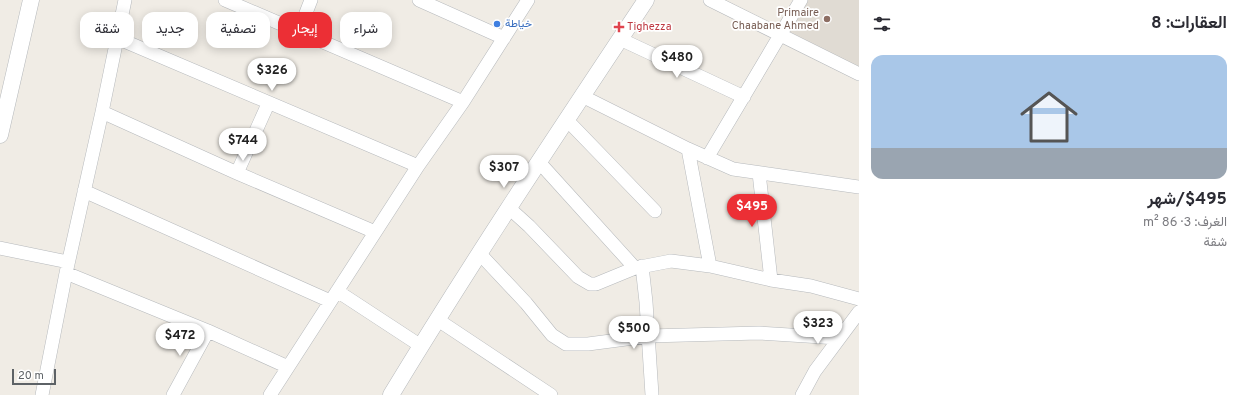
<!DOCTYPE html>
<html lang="ar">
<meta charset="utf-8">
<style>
:root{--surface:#fff;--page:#f7f7f7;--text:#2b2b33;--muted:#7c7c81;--accent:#ec2f35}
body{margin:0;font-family:Overpass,Vazirmatn,sans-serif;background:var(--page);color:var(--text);direction:rtl;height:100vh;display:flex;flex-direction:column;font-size:15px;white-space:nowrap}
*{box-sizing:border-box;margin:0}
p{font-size:13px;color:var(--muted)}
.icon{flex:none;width:22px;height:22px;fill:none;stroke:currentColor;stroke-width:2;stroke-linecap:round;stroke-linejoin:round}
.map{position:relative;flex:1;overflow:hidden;direction:ltr}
.sheet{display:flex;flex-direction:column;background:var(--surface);width:380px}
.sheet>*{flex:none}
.top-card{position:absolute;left:12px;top:12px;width:380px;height:36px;direction:rtl;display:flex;gap:8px}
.scale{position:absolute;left:12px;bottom:10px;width:44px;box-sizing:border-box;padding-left:4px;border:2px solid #5d6266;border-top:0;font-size:11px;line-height:14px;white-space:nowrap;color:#5d6266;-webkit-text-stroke:3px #fff;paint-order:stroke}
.price{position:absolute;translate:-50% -34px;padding:0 9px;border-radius:14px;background:#fff;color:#222;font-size:13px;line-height:26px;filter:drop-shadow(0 1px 2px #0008)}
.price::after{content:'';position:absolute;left:50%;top:24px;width:12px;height:9px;margin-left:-6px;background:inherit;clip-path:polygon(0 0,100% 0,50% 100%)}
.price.on{background:var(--accent);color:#fff}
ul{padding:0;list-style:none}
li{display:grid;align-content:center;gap:8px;height:212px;padding:0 12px}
li span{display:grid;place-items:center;height:124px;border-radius:12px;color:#555}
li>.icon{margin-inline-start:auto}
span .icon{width:72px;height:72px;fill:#fffc;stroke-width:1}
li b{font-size:17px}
h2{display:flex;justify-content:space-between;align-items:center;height:48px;padding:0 12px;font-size:17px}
.tag{padding:0 14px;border-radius:12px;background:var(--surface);box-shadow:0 2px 10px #0003;font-size:14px;line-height:36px}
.tag.on{background:var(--accent);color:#fff}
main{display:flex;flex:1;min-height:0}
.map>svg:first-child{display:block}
.education{fill:#e0dbd3}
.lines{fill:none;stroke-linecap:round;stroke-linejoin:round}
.minor-casing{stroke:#b6b9bc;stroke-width:14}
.tertiary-casing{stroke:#b6b9bc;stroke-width:17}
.minor{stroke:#fff;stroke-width:13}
.tertiary{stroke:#fff;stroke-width:16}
.education-dot{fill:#8d6e63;stroke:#fff;stroke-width:1.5}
.shop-dot{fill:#3f7fe0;stroke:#fff;stroke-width:1.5}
.health-dot{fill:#e0444e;stroke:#fff;stroke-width:1.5}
.labels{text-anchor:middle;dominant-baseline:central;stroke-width:3.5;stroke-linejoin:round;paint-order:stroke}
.education-label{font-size:11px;fill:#785e54;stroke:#fff;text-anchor:end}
.shop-label{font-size:11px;fill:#366cbe;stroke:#fff;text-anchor:start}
.health-label{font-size:11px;fill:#be3a42;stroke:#fff;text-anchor:start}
</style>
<main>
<section class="sheet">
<h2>العقارات: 8<svg class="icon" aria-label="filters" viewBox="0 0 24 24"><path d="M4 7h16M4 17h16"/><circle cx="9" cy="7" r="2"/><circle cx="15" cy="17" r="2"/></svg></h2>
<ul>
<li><span style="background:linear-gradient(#a9c7e8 75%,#9aa5b1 0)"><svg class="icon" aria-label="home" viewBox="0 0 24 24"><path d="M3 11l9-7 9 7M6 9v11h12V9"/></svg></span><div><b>$495/شهر</b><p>الغرف: 3 · 86 m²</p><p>شقة</p></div></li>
</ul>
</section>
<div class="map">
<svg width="859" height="395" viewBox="0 0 859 395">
<rect width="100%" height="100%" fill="#f0ece5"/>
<path class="education" d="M806,0H859V72L783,38Z"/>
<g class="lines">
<g class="minor-casing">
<path id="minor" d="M225,0L463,102
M419,0L504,38
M710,0L859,74
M299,31L311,0
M117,38L418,166
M620,39L744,97
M582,96L688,149L733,169L859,187
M102,112L237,173L375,232
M566,119L655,211
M688,149L710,266
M707,158L801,0
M539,162L635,268
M237,173L268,104
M759,173L771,280
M84,191L330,301
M509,208L529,226L578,277L590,284H596L635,268L671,261L710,266L771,280L811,286L859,299
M0,248L68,262
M480,254L526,303L552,335L566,344H588L649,336L759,333L838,338
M642,266L646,302L652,395
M66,273L208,331L288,367
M337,291L421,346
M438,320L551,395
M42,395L66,273L102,112L125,0
M173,395L208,331
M270,395L418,166L463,102L528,0
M802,395L815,371L859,312"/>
</g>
<g class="tertiary-casing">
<path id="tertiary" d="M0,135L31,0
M391,395C472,261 559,131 646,0"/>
</g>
<use href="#minor" class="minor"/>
<use href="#tertiary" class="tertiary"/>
</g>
<circle class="education-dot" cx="827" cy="19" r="4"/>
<circle class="shop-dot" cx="497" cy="24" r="4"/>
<path class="health-dot" d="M617 21h4v4h4v4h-4v4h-4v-4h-4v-4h4z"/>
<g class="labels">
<g class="education-label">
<text x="819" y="13">Primaire<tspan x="819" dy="13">Chaabane Ahmed</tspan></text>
</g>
<g class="shop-label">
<text x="505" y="24">خياطة</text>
</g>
<g class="health-label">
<text x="627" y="27">Tighezza</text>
</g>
</g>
</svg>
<div class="scale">20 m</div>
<b class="price" style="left:677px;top:79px">$480</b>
<b class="price" style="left:272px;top:92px">$326</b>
<b class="price" style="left:243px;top:162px">$744</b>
<b class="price" style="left:504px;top:189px">$307</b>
<b class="price on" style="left:752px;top:228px">$495</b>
<b class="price" style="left:818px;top:345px">$323</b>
<b class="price" style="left:634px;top:350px">$500</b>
<b class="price" style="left:180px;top:357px">$472</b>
<div class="top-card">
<a class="tag">شراء</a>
<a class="tag on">إيجار</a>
<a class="tag">تصفية</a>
<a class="tag">جديد</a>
<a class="tag">شقة</a>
</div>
</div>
</main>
